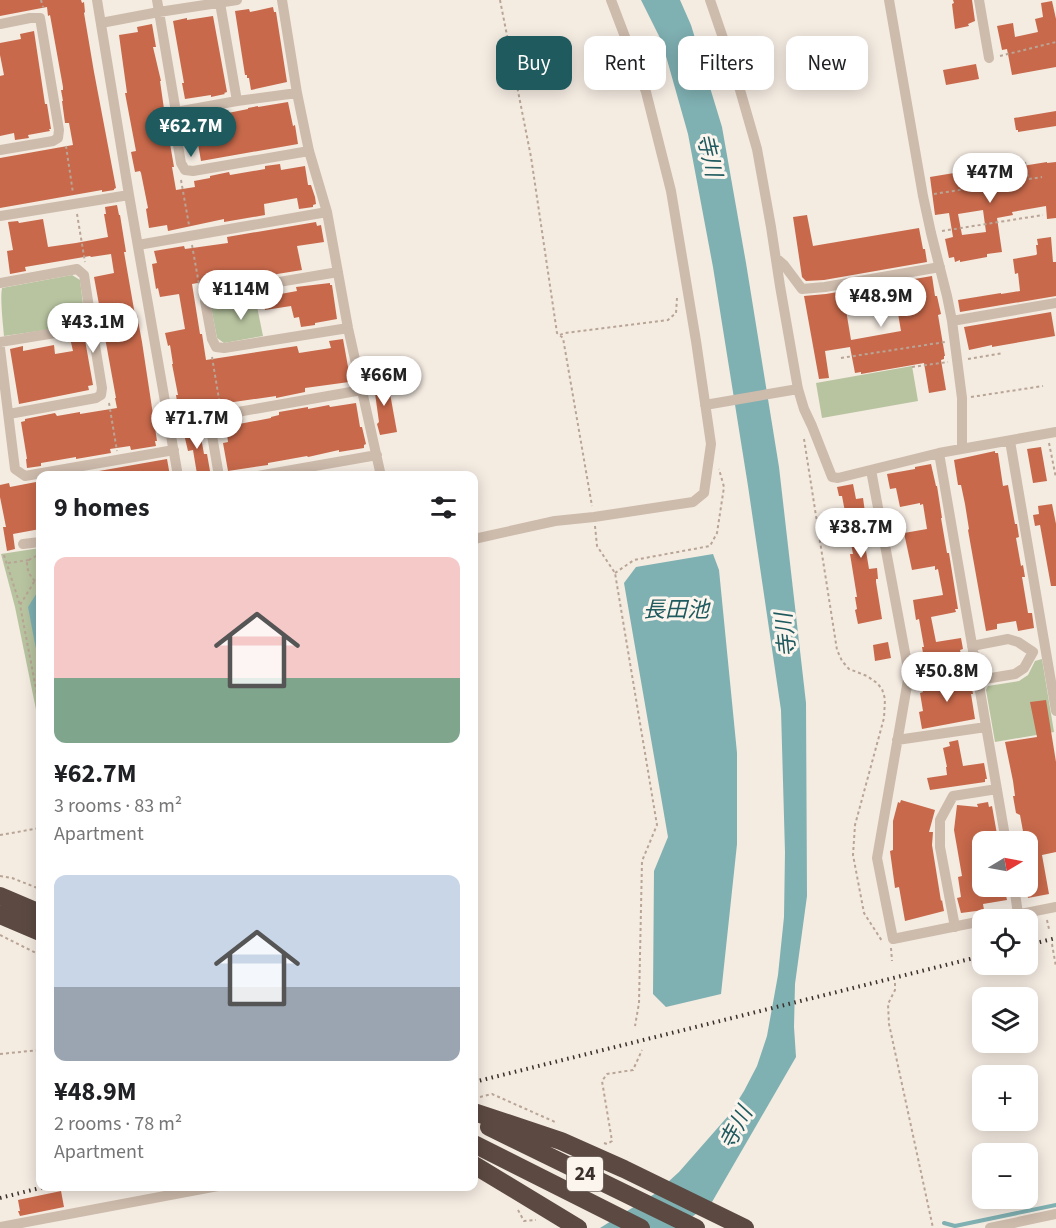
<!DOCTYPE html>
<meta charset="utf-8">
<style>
:root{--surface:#fff;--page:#f2f2f2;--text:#202124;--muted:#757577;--accent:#1f5a5e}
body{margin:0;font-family:"Source Sans 3","Noto Sans JP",sans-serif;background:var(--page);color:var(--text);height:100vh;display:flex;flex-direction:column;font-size:22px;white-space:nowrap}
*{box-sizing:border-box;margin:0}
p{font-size:20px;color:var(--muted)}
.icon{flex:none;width:33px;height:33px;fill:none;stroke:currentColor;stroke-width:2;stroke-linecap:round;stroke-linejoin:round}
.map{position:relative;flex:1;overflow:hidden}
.panel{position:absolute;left:36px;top:471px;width:442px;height:720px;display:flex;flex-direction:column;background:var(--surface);border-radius:12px;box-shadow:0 3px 15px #0003}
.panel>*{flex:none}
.top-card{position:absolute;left:496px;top:36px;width:470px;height:54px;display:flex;gap:12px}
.needle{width:39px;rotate:80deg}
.controls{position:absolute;left:972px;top:831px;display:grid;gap:12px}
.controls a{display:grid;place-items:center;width:66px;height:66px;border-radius:12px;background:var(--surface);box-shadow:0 3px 15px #0003;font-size:30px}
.price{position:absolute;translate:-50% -51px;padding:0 14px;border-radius:21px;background:#fff;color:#222;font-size:20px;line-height:39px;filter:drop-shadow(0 2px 3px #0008)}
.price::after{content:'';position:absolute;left:50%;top:36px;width:18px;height:14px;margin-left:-9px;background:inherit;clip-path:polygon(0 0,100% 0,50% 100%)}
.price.on{background:var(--accent);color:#fff}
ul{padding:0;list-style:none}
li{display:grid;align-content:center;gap:12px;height:318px;padding:0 18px}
li span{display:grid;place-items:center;height:186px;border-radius:12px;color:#555}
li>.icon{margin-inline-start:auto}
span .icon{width:108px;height:108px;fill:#fffc;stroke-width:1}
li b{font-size:26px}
h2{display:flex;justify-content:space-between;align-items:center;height:72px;padding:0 18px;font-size:26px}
.chip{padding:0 21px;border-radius:12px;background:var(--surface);box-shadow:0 3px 15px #0003;font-size:21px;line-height:54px}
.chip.on{background:var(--accent);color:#fff}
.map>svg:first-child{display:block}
.green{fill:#b8c4a0}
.water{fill:#7fb0b2}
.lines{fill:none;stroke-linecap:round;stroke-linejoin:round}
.stream{stroke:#7fb0b2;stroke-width:4}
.building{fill:#c8694b;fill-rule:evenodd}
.path{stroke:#b9a596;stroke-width:2;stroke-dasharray:3 3;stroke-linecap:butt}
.street{stroke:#cdbbac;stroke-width:10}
.highway{stroke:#5c4a42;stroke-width:18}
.rail{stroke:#3b302b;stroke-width:4;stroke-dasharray:1.5 4.5;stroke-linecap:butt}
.highway-bridge{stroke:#5c4a42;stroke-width:18}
.labels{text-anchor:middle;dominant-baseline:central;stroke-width:6;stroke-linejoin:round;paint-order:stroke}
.shield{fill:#fbf5ee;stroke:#756b66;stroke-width:1.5}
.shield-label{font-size:20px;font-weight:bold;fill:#3b302b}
.water-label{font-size:22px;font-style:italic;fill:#1f5a5e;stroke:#fbf5ee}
</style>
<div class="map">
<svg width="1056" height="1228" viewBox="0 0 1056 1228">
<rect width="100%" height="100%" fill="#f4ebe1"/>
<path class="green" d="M72,275L80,280L85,320L81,325L4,336C3,324 0,299 2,288Z
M254,292L263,336L224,343L217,338L210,302L216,298Z
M912,366L918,401L822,418L816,383Z
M40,548V725L39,724L15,607L1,554Z
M1042,659L1054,732L995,742L986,690L988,686L1019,681L1028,675L1035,661Z"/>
<path class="water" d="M641,0H680L691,25L722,127L746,263L779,467L806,703L807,896L795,984L794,1027L796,1057L712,1202L677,1228H600L656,1193L679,1172L729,1115L744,1091L757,1066L767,1036L778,975L784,917L785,852L781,710L748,486L713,267L688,134L662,42Z
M713,554L719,570L737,753V844L721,994L666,1007L653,994L654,871L668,837L624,583L636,567Z
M40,588V670L28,607Z"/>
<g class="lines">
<path class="stream" d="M944,1223L955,1226L1056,1205"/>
</g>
<path class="building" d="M0,0H81L82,3L84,2L85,12L84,13L94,72L116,188L114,189V190L102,192V190L0,208V158L73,145L69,123H65L62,101H63L61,90H63V87L50,15L48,16L47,7L0,16Z
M953,0H972L975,21L968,24L969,26L955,29L952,4L954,3Z
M1052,1L1056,19V67L1012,75L1007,49L1002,50L997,26L1013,23L1015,37L1038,32L1035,19L1043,17L1041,3Z
M273,7L274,12H276L287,82L251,90L249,78H247V75H245L235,11L249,9L250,12Z
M213,16L227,92L224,93L225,94L211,97V95L185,99L182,83H184L173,21L187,18V20Z
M152,24L156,47H153L161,81H160L164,109L174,167H172L176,190L195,187L194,181L210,178V176L229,172L230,175L265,169V166L280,164L281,170L305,166L308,185H311L315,197L316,204L313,205V207L299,209L297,198L264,204L265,215L224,222V219L168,231L167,225L149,228L146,209L148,208L141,173L140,171L135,172L131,152L136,151L125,93H127L119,35L138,32L137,27Z
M34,31L45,104H47L51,129H49L50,131L28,135L29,138L15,140L14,133L0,136V76L4,75L0,55V43L21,39L20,34Z
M976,64L979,79L946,85L943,70Z
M288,102L293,126L295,125L298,144L201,161L197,138H195L192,120L204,118V122H206L209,140L227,136L223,114L248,109V108L258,106V107Z
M1056,111V126L1018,132V130H1016L1014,118Z
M1047,162V163L1056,162V218L1047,219L1046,206L1012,212L1013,215L997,218L1002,252L987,254V257L960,262V260L955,262L954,257L949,258L945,239L953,237L949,213L935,215L930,177L966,171V172L1016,165V167ZM983,210L986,232L962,235L958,214Z
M117,205L119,215H120L126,252H124L135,315H137L142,342L157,441H155L156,446L131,450L130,446L110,449L111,453L76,459V457L41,463V466L27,468L26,459H27L21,422L25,421V419L55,413L57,416L80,412V414L117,408L115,398H116L94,277L114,273L111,254L91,257L90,256L25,267L26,271L10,274L7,251L13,250L8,222L18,221L19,223L43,219L48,247L76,243L108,237L104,214H106L105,207Z
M807,215L813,246L919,228L923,249H925L927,262L824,280L806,281L802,277L793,217Z
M316,222L317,226L321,225L324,242L297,246L302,270L210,285L209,281L192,284L200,334H202L206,360L297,346L299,353L331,348L329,341L343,339L350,378H348L349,382L305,388V392L276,398V396L227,403V400L178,408L176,395H178L172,364H173L170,345L168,346L165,333L185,329L179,294L160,297L158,288L156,289L152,264L157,263L154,251L184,246L185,249L228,243L227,237Z
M1051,237L1053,262H1056V296L960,312L958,300L1001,293V294L1020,291L1018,273L1015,274L1013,259L1036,255L1037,254L1036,245H1038L1037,239Z
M932,276L935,296H937L941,314L938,315L945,356H944V359L941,360L946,390L929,393L924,363L861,374V372L855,373L850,347L825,351L829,378L819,379L804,296L826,294ZM895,296L901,331L851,340L845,304Z
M330,283V285H332L337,319L315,323V325L301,327L299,317L294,318L291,306L265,310L262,292L274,290L275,295L297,291L296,287Z
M1051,312L1055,336L992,347V345L969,350L964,327Z
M80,337V341L85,340L93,385L88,386L89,390L19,404L10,349L23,346V351L54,345L55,354L73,351L70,338Z
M387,377L397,432L380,435L377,424L379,422L373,379Z
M356,403L360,427H362L366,444L364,445V448L339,452V450L308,457L307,456L268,463V465L228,471L223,443L228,442L227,434H229L227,422L238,420L239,424L271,418V417L279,415V412L308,407V409L329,405L330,407Z
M192,428V430L195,429L196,433L200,432L204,454H207L210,471L197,474L193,450L188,451L183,430Z
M1041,447L1047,481L1033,483L1027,449Z
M995,451V453H998L1003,486L1008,485L1015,524H1017L1019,537L1016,538L1021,566L1023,565L1025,577H1022L1028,613H1032L1034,628L1018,631L1016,621L997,624V629L986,631L968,530L969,529L965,504L961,485H958L954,460Z
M167,459L170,476H99V471Z
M931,464L936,486H937L942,518H941L947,553H949L958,609H955L956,612L931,617L936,642L961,638L963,649L960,650L961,654L926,660V658L924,659L922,647H924L919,619L916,620L913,600L943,595L938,569L935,570V566L912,570L904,533L927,529L923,504L920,505V503L900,507L896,488L890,489L887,474L915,469V467Z
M36,482L40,505V529L13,534L15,549L7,551L3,527H6L0,497V485L9,483L10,487Z
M853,484L856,499L863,498L865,512L861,513L867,545H865L869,569L877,568L878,579H876V582L882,619L858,624L855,610L857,609L855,597H857L850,554H853L842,496H839L837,487Z
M1052,504L1056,524V586H1051L1040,525L1035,526L1033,515L1039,514L1038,506Z
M888,642L891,658L875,661L873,645Z
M970,678L973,694H971L975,719L922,729L919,712L923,711L920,693L923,692L922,686L929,685V683L948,679L949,682Z
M1046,700L1056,762V852L1042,855L1049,894L1028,898L1026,886H1028V842H1025L1020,815L1016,813L1013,796H1015L1013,781L1005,742L1037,737L1030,702Z
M958,740L963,766L984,763L987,779H985V782L930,790L927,778L947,775L946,767H947L943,748L950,746L949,742Z
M901,800L935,810L929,832H933L932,845L941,901L942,900L944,911L905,921L899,887L895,888L890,851L893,850V821L898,802L900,803Z
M988,802L989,807L992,806L998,840L997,842H982V886H1004L1007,900L983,904L984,910L961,913L957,898L961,897L958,877L962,876L954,830L957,805L978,807L977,804Z
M61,1191L64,1207L20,1216L18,1211H20L18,1200Z"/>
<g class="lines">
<path class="path" d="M41,0L43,7
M500,0L531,157L557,333L563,338L592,506
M1000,56L1056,42
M66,146L73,193
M1025,162L1028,179
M974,171L977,187
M181,180L189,225
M934,194L1042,177
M77,214L85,262
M942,231L1043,215
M192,245L200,290
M560,335L565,333L668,320L676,313L677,298
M212,357L220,405
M841,358L945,342
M968,359L1003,353
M912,367L948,362
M971,397L1043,386
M109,403L117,451
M804,439L837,650L842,661L849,669L867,676L877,683L882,689L885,699L884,718L855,825L853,855L864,913L882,941
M1049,443L1056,478
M595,526L597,546L615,573L657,825L642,861L639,1003L635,1026
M4,555L20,605
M8,563L29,560
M615,573L634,560L710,546L717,533L724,487L719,469
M40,580L35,581L34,582L20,605L40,710
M35,581C29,575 27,570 27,561L40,554
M0,835L40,828
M0,876L12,878L40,889
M1047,920L1049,929
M0,935L40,955
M1052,944L1056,967
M891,948L892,961
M895,983V990L888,1004L889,1024L933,1228
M0,1054L40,1050
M480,1097L492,1094L555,1122
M604,1143L607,1144L612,1141L602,1081L607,1074L633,1070L642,1050
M518,1210L524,1221L536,1220"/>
<path class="street" d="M157,0L176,112L174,122L181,163L185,170L193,171L309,151
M282,0L297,93L309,151L327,212L348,328L381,476
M710,0L736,76L757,149L771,227L780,286L798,389L804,409L812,426L832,477L838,478L939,453L1056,432
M889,0L923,196L931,233L947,296L952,321L962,398V448
M979,0L989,58
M220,3L237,101
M101,23L159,12L237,0
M0,24L30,18H40L59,130L58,138L53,141L0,150
M176,112L237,101L297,93
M129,195L178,476
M0,216L129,195L97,0
M138,245L327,212
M776,258L784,265L802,289L825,287L940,267
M338,272L214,293L208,296L205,301L212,339L216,347L224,348L348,328
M0,283L77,269L84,275L92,327L102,388L101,395L96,398L9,414
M952,321L1056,303
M0,342L92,327
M0,348L15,469L25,476L174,450
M705,405L798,389
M209,418L219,476
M170,424L362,390
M1010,441L1056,711
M939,453L1006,842
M871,470L909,674L877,858L893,939L982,921
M258,476L377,455
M474,539L555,521L594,517L693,502L704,493L711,444L696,341L671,191L646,92L611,0
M23,544L40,542
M972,646L1008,639L1018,642L1033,652L1024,668L1015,674L979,680
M909,674L975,662
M897,740L986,727
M1014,886L1018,914
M990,920L1056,907
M955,927L940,847V820L953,796L997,789
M0,1227L218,1186
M990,1228L1056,1214"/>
<path class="highway" d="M0,896L40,913
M0,915L40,932"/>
<path class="rail" d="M1028,945L1056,938
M474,1082L982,956
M0,1198L48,1186"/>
<path class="highway-bridge" d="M474,1112L561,1141L624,1169L745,1228
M489,1127L696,1228
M474,1144L641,1228
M474,1165L578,1228"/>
</g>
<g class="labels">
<rect class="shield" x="567" y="1157" width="36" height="34" rx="4.5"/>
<g class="shield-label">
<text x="585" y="1174">24</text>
</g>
<g class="water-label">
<text transform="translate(709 155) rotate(77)">寺川</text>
<text x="676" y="610">長田池</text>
<text transform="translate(786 635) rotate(-96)">寺川</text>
<text transform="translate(736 1128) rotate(-62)">寺川</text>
</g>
</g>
</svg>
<div class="controls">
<a><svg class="needle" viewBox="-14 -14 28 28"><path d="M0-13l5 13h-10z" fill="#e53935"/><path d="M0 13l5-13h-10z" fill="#757577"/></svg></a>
<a><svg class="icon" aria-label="locate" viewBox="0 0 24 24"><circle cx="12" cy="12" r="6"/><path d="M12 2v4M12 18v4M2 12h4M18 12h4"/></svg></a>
<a><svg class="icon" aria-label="layers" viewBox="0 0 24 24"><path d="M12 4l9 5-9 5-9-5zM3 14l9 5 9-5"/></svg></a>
<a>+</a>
<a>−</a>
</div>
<b class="price on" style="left:191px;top:158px">¥62.7M</b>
<b class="price" style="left:990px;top:204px">¥47M</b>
<b class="price" style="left:241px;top:321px">¥114M</b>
<b class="price" style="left:881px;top:328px">¥48.9M</b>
<b class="price" style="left:93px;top:354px">¥43.1M</b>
<b class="price" style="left:384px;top:407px">¥66M</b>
<b class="price" style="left:197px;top:450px">¥71.7M</b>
<b class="price" style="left:861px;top:559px">¥38.7M</b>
<b class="price" style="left:947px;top:703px">¥50.8M</b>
<div class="top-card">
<a class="chip on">Buy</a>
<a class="chip">Rent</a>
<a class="chip">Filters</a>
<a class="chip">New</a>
</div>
<section class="panel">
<h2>9 homes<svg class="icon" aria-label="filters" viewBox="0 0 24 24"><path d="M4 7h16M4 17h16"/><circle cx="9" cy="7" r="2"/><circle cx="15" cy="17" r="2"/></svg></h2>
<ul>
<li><span style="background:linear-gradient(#f6c9c9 65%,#7fa58c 0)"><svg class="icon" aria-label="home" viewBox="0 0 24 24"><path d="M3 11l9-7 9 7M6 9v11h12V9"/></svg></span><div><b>¥62.7M</b><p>3 rooms · 83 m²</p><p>Apartment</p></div></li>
<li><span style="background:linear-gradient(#c9d6e8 60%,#9aa5b1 0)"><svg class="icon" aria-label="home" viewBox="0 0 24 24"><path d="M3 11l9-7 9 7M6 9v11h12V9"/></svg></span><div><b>¥48.9M</b><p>2 rooms · 78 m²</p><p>Apartment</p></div></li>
</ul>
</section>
</div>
